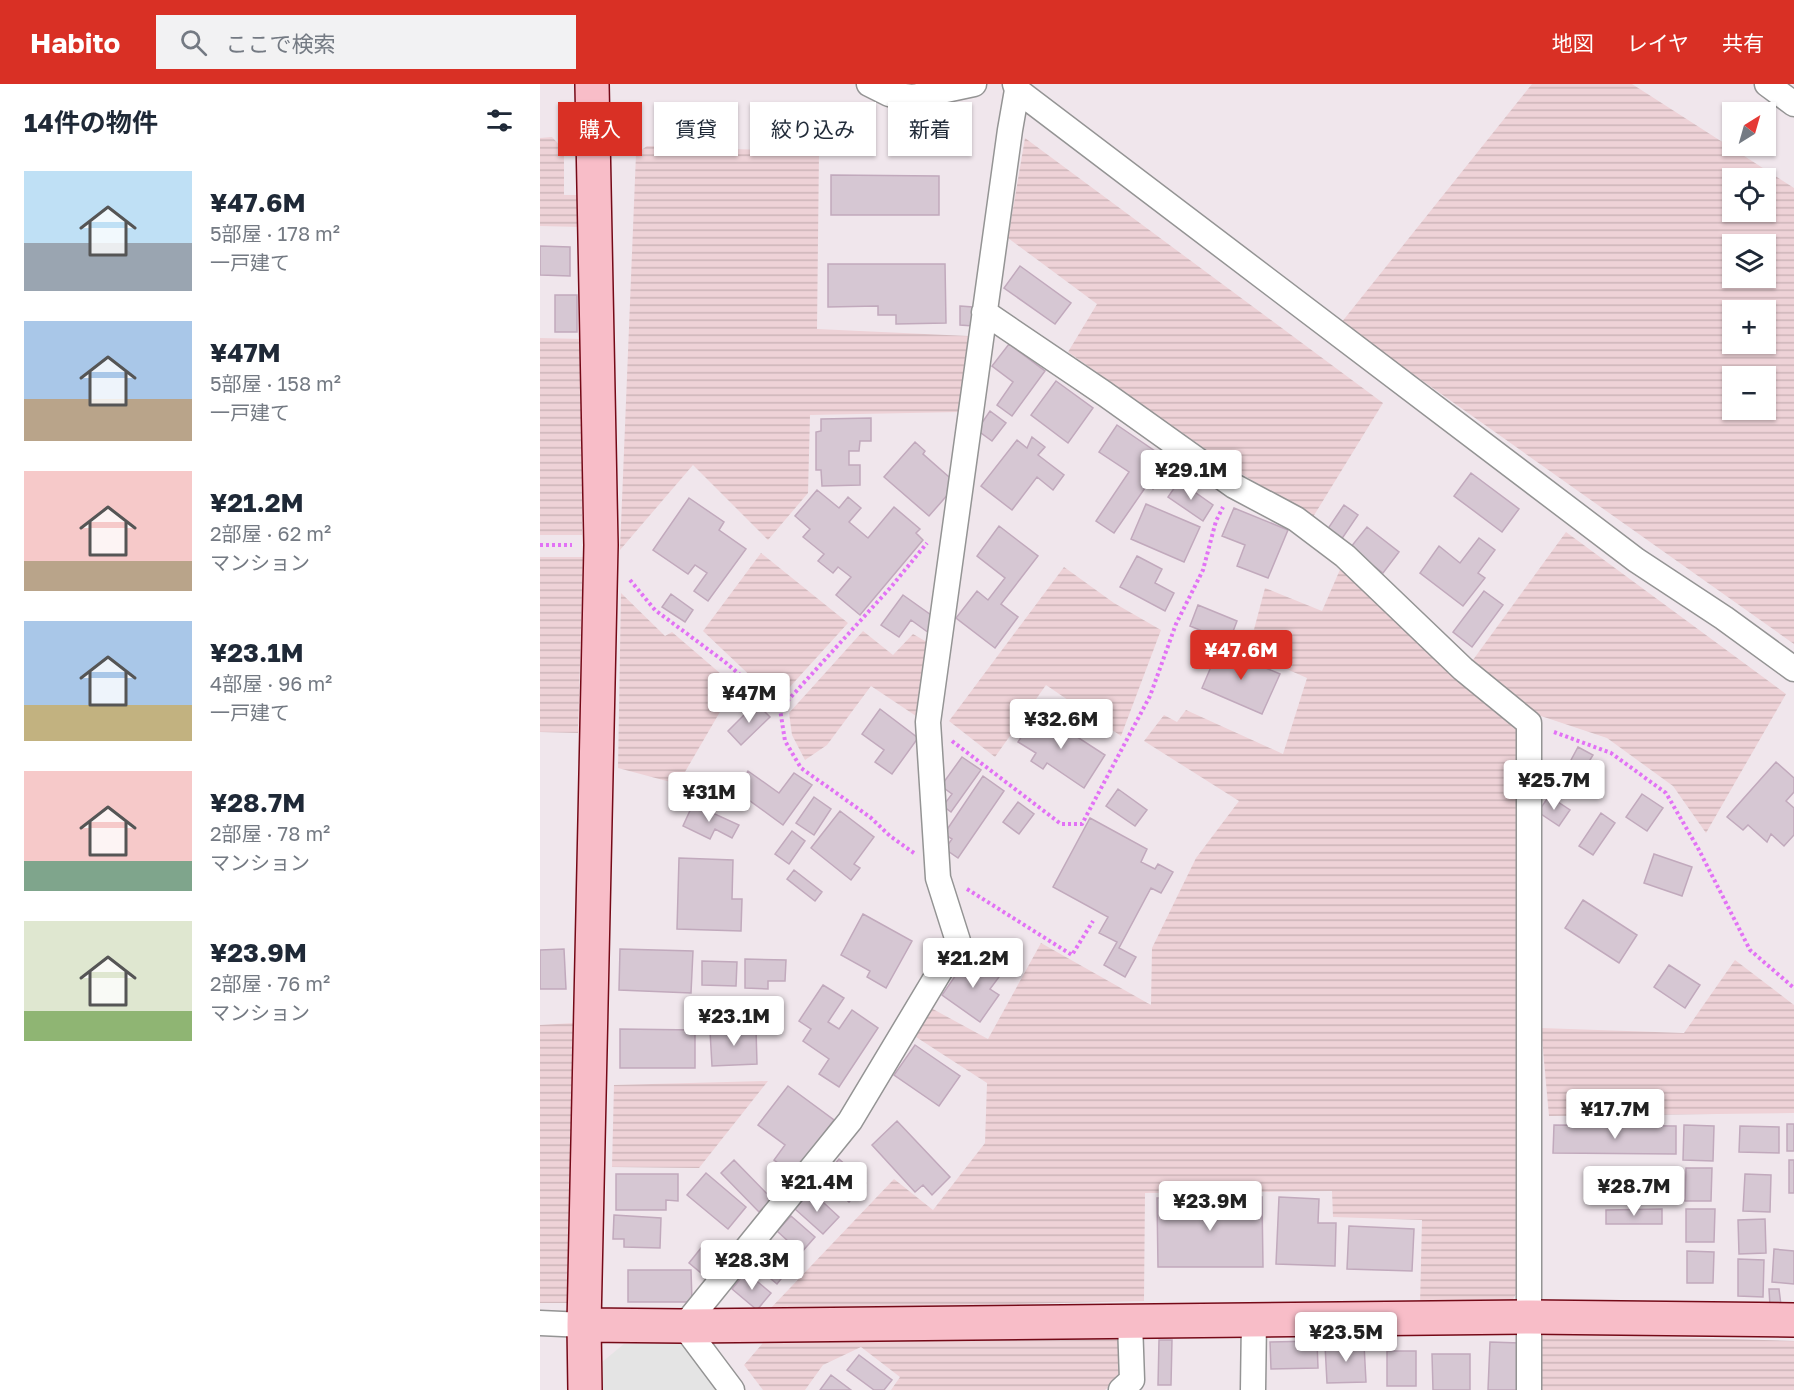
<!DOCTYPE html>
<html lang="ja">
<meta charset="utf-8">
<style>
:root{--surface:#fff;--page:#f2f2f3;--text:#1f2937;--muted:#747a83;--accent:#d93025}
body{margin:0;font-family:"Golos Text","Noto Sans JP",sans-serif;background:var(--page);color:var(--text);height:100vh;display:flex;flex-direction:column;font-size:22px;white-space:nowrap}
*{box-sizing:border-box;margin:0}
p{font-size:20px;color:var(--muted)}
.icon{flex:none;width:33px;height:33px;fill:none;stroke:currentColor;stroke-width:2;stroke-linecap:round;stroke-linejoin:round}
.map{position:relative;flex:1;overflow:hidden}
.side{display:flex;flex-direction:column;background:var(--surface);width:540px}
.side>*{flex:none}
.guide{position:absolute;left:18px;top:18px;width:570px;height:54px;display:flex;gap:12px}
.needle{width:39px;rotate:37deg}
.fabs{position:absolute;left:1182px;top:18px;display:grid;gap:12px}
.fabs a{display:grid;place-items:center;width:54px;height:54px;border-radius:0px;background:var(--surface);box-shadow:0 2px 4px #0004;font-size:30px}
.price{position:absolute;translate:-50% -51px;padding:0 14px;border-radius:6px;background:#fff;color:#222;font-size:20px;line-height:39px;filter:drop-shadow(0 2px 3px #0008)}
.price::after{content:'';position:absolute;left:50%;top:36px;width:18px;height:14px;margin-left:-9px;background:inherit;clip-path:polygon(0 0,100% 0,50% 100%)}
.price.active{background:var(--accent);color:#fff}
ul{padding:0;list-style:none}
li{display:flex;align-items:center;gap:18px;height:150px;padding:0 24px}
li span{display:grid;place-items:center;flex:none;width:168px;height:120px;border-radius:0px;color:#555}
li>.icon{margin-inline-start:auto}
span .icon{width:72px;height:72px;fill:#fffc;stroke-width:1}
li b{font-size:26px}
h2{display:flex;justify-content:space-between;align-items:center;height:72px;padding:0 24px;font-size:26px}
.tag{padding:0 21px;border-radius:0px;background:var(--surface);box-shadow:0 2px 4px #0004;font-size:21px;line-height:54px}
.tag.active{background:var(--accent);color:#fff}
header{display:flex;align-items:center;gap:36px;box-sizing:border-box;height:84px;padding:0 30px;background:var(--accent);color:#fff}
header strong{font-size:28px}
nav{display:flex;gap:33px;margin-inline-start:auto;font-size:21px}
.search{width:420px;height:54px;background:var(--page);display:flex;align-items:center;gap:15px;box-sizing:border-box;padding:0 21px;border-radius:0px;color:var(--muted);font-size:22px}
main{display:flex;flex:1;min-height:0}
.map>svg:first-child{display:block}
.farmland{fill:url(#farmland-rules);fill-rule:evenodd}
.parking{fill:#e4e4e4}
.building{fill:#d6c7d3;stroke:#c1a9bc;stroke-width:1.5}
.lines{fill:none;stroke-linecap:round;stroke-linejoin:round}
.street-casing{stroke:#949494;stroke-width:27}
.secondary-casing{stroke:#750917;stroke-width:36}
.path{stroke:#e272f5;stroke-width:4;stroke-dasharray:3 3;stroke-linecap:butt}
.street{stroke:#fff;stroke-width:24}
.secondary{stroke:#f8bdc8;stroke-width:33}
</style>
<header>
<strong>Habito</strong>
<div class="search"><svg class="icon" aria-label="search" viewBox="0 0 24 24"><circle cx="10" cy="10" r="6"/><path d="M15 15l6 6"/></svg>ここで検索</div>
<nav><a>地図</a><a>レイヤ</a><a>共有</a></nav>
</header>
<main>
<section class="side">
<h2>14件の物件<svg class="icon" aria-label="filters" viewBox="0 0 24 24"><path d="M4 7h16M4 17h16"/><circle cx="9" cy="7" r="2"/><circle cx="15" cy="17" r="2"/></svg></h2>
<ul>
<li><span style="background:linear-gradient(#bfe0f5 60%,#9aa5b1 0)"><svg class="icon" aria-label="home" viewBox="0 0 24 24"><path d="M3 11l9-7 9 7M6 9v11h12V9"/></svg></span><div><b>¥47.6M</b><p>5部屋 · 178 m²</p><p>一戸建て</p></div></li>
<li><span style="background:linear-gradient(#a9c7e8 65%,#b9a48a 0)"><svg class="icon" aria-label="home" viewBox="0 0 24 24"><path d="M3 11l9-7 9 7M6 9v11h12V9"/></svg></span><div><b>¥47M</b><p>5部屋 · 158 m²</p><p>一戸建て</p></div></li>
<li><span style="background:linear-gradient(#f6c9c9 75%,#b9a48a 0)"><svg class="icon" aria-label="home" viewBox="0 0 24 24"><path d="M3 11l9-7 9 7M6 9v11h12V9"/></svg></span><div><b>¥21.2M</b><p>2部屋 · 62 m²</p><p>マンション</p></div></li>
<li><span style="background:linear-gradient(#a9c7e8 70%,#c2b280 0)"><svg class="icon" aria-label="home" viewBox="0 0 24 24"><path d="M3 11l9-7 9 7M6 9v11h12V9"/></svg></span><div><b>¥23.1M</b><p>4部屋 · 96 m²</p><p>一戸建て</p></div></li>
<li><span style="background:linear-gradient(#f6c9c9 75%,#7fa58c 0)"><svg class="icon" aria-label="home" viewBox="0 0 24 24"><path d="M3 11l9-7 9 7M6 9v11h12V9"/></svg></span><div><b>¥28.7M</b><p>2部屋 · 78 m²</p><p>マンション</p></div></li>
<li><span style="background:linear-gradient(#dfe7d0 75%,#8fb573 0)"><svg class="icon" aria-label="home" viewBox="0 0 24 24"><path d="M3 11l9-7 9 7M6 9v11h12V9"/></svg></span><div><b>¥23.9M</b><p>2部屋 · 76 m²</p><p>マンション</p></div></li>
</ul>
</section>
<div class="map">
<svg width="1254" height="1306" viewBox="0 0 1254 1306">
<defs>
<pattern id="farmland-rules" width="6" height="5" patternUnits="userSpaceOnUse" patternTransform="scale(1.5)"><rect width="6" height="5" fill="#eed2d7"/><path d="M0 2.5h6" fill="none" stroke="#ccb4b8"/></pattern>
</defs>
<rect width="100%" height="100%" fill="#f0e6ec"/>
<path class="farmland" d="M992,0H1092L1254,104V560L801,239ZM1192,94H1226V128H1192ZM1192,160H1226V194H1192ZM1192,226H1226V260H1192ZM1192,292H1226V326H1192Z
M12,53L24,66V111H39L41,143L0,142V54Z
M485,54L843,319L773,433L695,386L528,268L557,220L468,154Z
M107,62L279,68L277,245L428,252L420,328L270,331L268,409L228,456L153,381L80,466L96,70Z
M0,254L42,255V451H0Z
M1026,448L1246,610L1166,749L1133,702L1067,654L995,630L930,580Z
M221,469L308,539L237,617L163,547Z
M0,473H43L38,649L0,648Z
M802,481L911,590L981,647L979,1205L969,1222H880L882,1136L793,1133L792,1107L605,1109L604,1217L229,1226L354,1095L393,1126L445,1059L447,999L376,953L391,924L448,955L501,859L611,921L612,864L656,774L699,717L604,657L624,631L637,638L646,626L743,670L767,594L708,568L725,504L782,527Z
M524,483L574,519L621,546L581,652L506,601L455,673L409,637Z
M81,509L125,552L132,548L195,602L138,700L78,684Z
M323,547L353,571L373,550L392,561L382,636L331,602L287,661L265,676L252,651L249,629Z
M1195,876L1254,921V1029L1009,1032L1001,944L1144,949Z
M34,939L29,1219H0V941Z
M228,997L159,1084L72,1083L74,1001Z
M582,1249L581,1292L565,1306H351L360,1293L321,1263L283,1281L265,1306H223L204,1281L229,1252Z
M1001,1249L1254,1257V1306H1001Z"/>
<path class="parking" d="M84,1260H147L180,1306H59L61,1279Z"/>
<path class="building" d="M291,91L399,92V131H291Z
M0,162L30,163V192L0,191Z
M288,180H405L406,239L356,240V231H338V222L288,223Z
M480,182L531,219L515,240L464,204Z
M15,211H37V248H15Z
M420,222L433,223V242L420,241Z
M469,260L505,287L472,332L457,321L473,298L452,282Z
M516,297L553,324L528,359L491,331Z
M450,327L466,339L452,357L437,346Z
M331,334V357H320L319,367H309V381H320V401L282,402L281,386H276V348L281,347V335Z
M577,341L631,378L613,405L607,401L574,449L556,437L589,388L559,368Z
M492,353L505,363L498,371L524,391L513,406L497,393L472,426L441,402L477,356L487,364Z
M375,358L385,367L383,370L417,400L389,432L344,393Z
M931,389L979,425L962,448L914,412Z
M639,397L673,421L663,437L628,413Z
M277,406L299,424L308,413L321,424L309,438L328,454L354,423L380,445L376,449L383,456L320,531L296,511L311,493L298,483L293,489L278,477L284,470L263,453L270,445L255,432Z
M149,414L184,438L179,446L206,465L168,517L154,507L167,489L155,481L148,490L113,466Z
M606,420L660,443L644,478L591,455Z
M804,421L818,431L801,456L787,446Z
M694,424L748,446L728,494L697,482L705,461L682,452Z
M459,442L498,472L461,520L478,533L455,564L416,534L437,507L448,516L465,494L437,472Z
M827,443L859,468L843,489L810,464Z
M939,454L955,466L938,489L945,494L923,522L880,489L899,462L920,479Z
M597,472L622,485L615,499L634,509L625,527L580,503Z
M944,507L963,521L932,563L913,548Z
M131,510L153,526L145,538L122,523Z
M363,511L398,536L389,549L371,536L359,553L341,541Z
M658,521L697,537L689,558L650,542Z
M679,564L740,590L722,630L662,604Z
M216,619L230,633L201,661L188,647Z
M340,625L378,654L352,690L335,678L344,666L322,650Z
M498,627L523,643L517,652L520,654L525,645L565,671L544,704L507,679L503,685L491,677L496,669L478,658Z
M1038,663L1053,671L1044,686L1030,678Z
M422,673L441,686L411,728L403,722L412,710L401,702Z
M1236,678L1254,694V708L1246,717L1254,724V751L1244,762L1231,750L1227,758L1208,741L1203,746L1187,733Z
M208,687L239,709L254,689L272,701L243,741L195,706Z
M443,692L464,707L418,774L405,765L412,755L404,750Z
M578,705L607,726L595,742L566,722Z
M1102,710L1123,724L1107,747L1086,733Z
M1009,712L1030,726L1019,742L998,728Z
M274,713L291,725L274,751L256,739Z
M478,718L494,730L479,750L463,738Z
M153,720L199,741L192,754L175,745L170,755L143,742Z
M300,727L334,753L314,780L320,784L311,796L271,764Z
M1061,729L1075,739L1053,771L1039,762Z
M550,734L607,765L601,778L615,785L618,780L633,788L621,809L611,804L579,864L596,873L585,893L564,881L577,858L559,849L568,833L513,803Z
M252,747L265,757L249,780L235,770Z
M1114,770L1152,783L1142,812L1104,799Z
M139,774L193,776L192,815H202L201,847L137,845Z
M254,786L282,808L275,817L247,795Z
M1043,816L1097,851L1079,879L1025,844Z
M323,830L372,857L346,904L327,893L330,887L301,871Z
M24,865L26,905H0V866Z
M80,865L153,867L151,909L79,906Z
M429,872L459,893L450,905L459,911L440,938L402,911Z
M205,875L246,876L245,897H228V905L205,904Z
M162,877L197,878L196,902L162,901Z
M1129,881L1160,901L1145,924L1114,903Z
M283,901L304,914L288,938L299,945L312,926L338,944L299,1003L279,990L289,975L263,957L271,945L259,937Z
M80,945L155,946V984H80Z
M216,945L217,980L172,982L170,947Z
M375,961L420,992L399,1022L354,991Z
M248,1002L294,1036L253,1090L234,1076L245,1061L218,1041Z
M357,1037L410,1093L392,1111L383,1101L375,1108L332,1061Z
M1247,1040H1254V1067H1247Z
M1014,1041L1136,1042V1070L1013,1069Z
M1144,1041L1174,1042L1173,1077L1143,1076Z
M1200,1042L1239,1043V1069L1199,1068Z
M299,1075L326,1099L309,1118L282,1095Z
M194,1076L232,1115L219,1128L181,1089Z
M1249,1076H1254V1109H1249Z
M1146,1084H1172L1171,1117H1145Z
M166,1089L206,1123L188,1145L147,1111Z
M76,1090H138V1117L126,1116V1126H76Z
M1205,1090L1231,1091L1230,1128L1203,1127Z
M271,1107L299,1133L283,1150L255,1125Z
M722,1113L723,1183H618L617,1114Z
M739,1113L779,1115L778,1139H796L795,1182L736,1180Z
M1122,1125V1140H1066V1126Z
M1146,1125H1175L1174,1158H1146Z
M74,1131L121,1134L120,1164L84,1163V1155H73Z
M251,1132L275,1153L261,1169L237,1147Z
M1225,1135L1226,1169L1199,1170L1198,1136Z
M809,1142L874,1145L872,1187L807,1185Z
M165,1159L183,1173L167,1194L149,1179Z
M229,1159L253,1180L237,1200L212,1179Z
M1234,1165L1254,1167V1200L1232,1198Z
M1147,1167L1174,1168L1173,1199H1147Z
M1198,1175L1224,1176L1223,1213L1198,1212Z
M88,1186H151L152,1218H88Z
M206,1188L231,1209L217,1226L192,1205Z
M1229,1205H1239L1241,1221L1230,1222Z
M619,1256H632L631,1301H618Z
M777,1257L778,1284L731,1285L730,1258Z
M950,1258L980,1259L979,1306H948Z
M824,1260L826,1298L787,1299L785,1261Z
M847,1267H876V1302H847Z
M892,1270H930V1306H893Z
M319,1271L352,1296L344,1306H334L307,1286Z
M291,1291L311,1306H280Z"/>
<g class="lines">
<g class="street-casing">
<path id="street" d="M329,0L349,10L373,13L434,0
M475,0L477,6L1096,476L1184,534L1254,585
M1227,0L1254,20
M444,228L565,310L694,402L756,435L805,472L923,585L989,639V1306
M0,1239L44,1241
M192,1306L144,1242L310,1037L418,857L398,794L388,638L470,46L477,6
M581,1306L592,1296L590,1238
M713,1306L714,1236"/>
</g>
<g class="secondary-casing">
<path id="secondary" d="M44,1241L144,1242L990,1233L1254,1236
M45,1306L44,1241L61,461L52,0"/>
</g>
<path class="path" d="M0,461H32
M90,496L115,526L185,578L240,625
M1014,648L1071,669L1126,709L1159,766L1210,866L1254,904
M412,657L521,740H542L610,612L636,540L663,486L676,437L683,423
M374,769L350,752L330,733L261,684L245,657L240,625L351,503L387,459
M427,805L532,871L553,837"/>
<use href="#street" class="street"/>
<use href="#secondary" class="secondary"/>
</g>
</svg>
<div class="fabs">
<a><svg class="needle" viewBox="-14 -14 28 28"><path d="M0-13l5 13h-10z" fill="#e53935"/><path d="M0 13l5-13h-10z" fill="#747a83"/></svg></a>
<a><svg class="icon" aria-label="locate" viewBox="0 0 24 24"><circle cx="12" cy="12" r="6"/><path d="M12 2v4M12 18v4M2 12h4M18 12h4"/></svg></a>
<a><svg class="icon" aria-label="layers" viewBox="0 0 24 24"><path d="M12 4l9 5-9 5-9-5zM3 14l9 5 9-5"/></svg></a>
<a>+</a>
<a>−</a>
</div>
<b class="price" style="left:651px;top:417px">¥29.1M</b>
<b class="price active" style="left:701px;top:597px">¥47.6M</b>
<b class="price" style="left:209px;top:640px">¥47M</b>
<b class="price" style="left:521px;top:666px">¥32.6M</b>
<b class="price" style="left:1014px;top:727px">¥25.7M</b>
<b class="price" style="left:169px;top:739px">¥31M</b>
<b class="price" style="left:433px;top:905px">¥21.2M</b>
<b class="price" style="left:194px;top:963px">¥23.1M</b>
<b class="price" style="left:1075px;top:1056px">¥17.7M</b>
<b class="price" style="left:277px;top:1129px">¥21.4M</b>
<b class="price" style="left:1094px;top:1133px">¥28.7M</b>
<b class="price" style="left:670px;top:1148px">¥23.9M</b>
<b class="price" style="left:212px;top:1207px">¥28.3M</b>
<b class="price" style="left:806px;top:1279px">¥23.5M</b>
<div class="guide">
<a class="tag active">購入</a>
<a class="tag">賃貸</a>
<a class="tag">絞り込み</a>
<a class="tag">新着</a>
</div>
</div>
</main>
